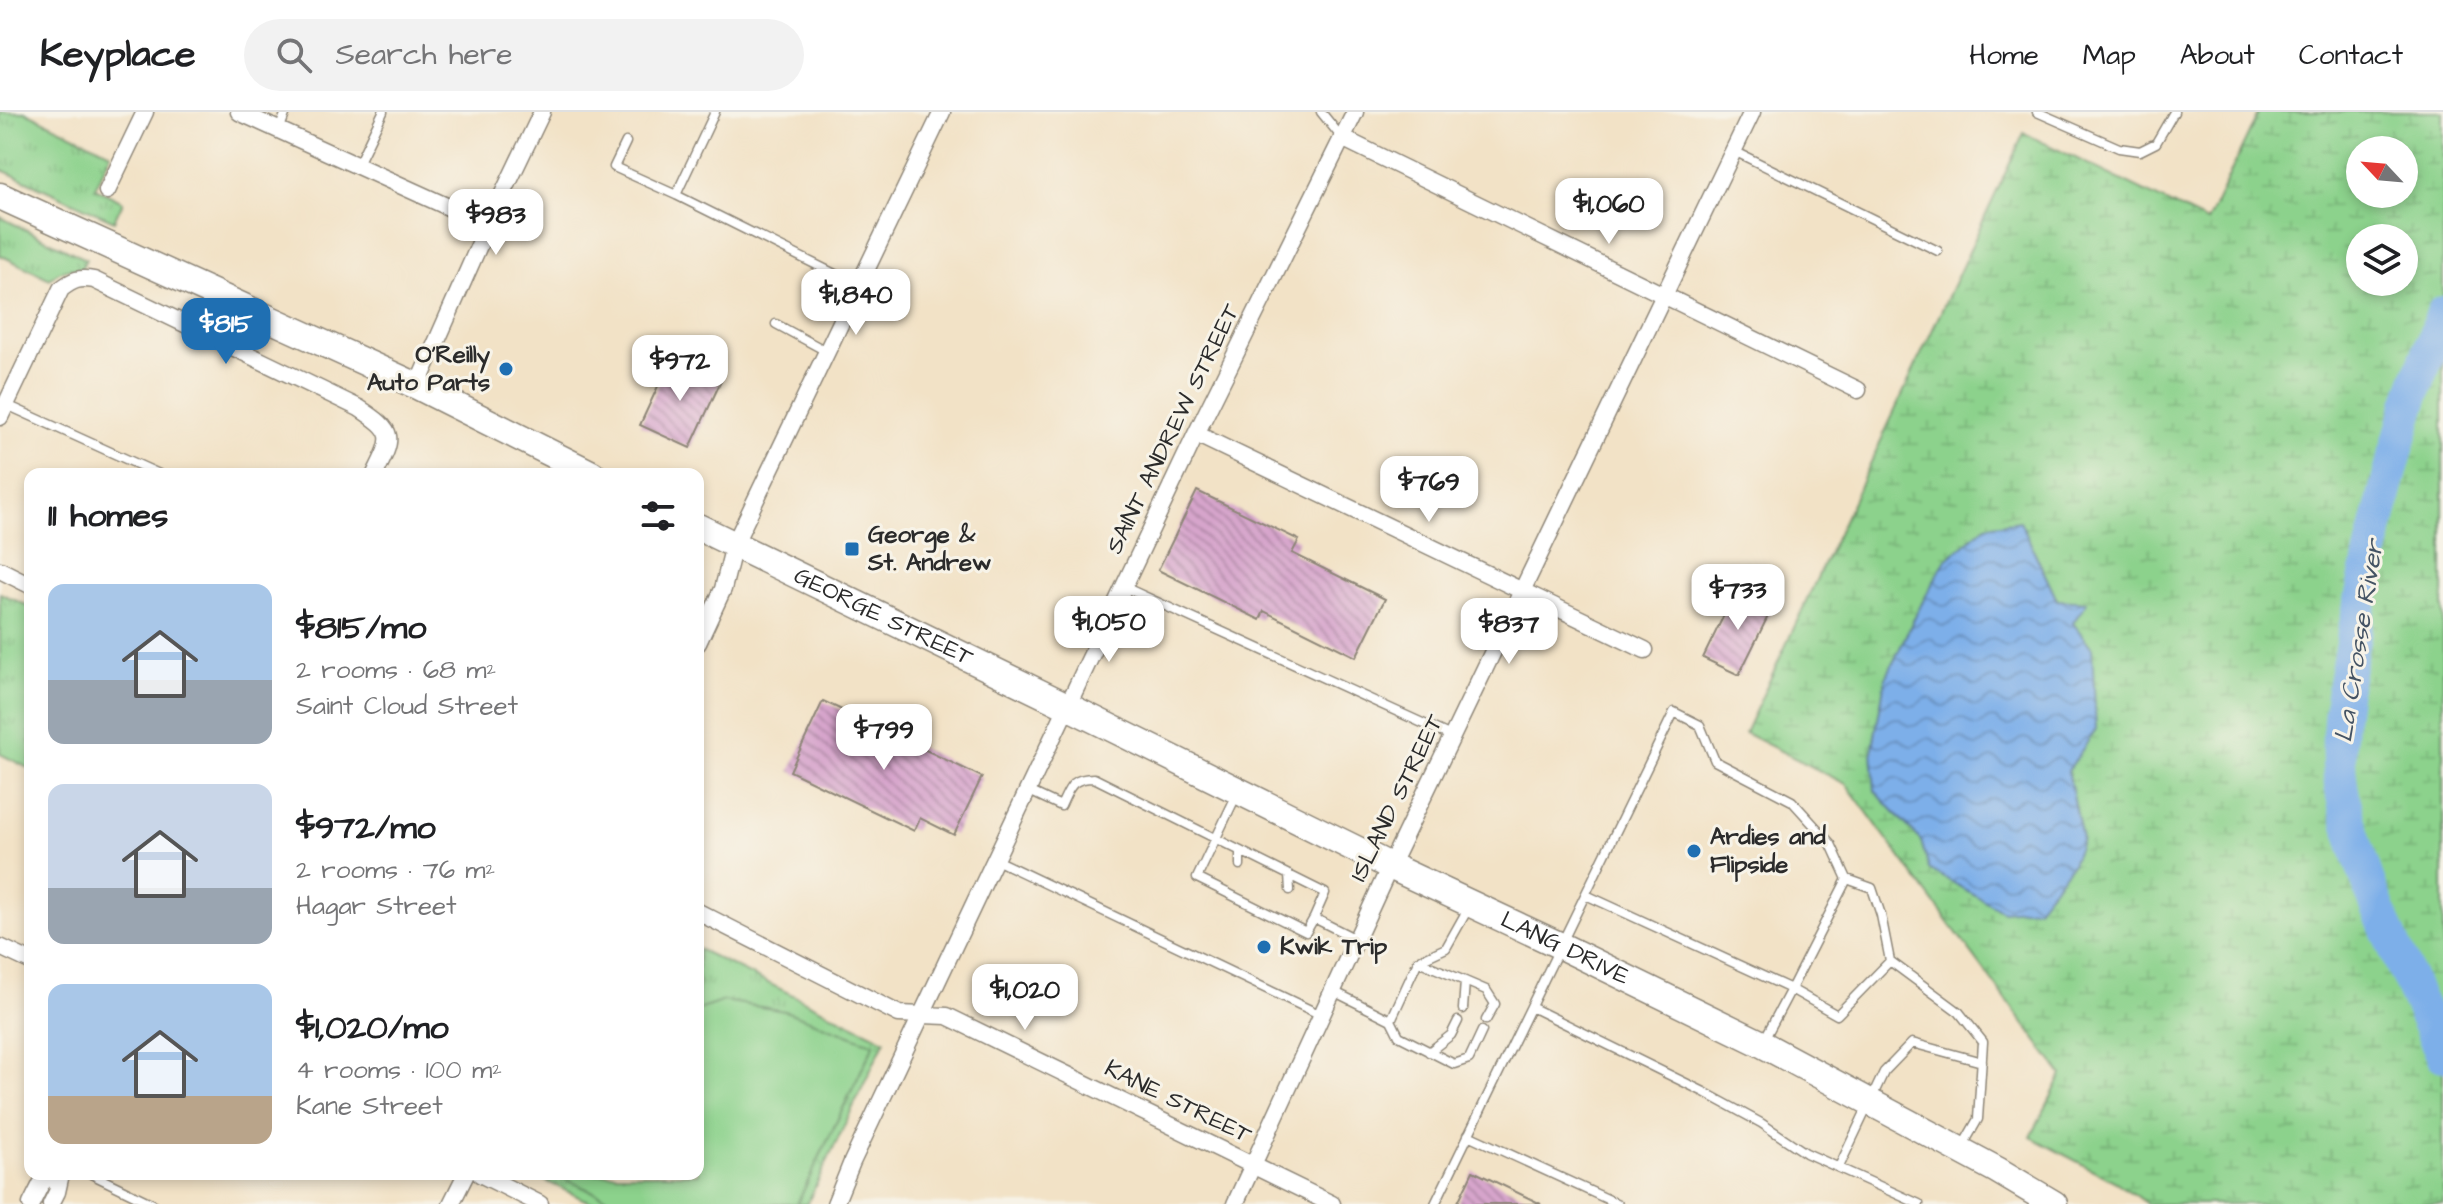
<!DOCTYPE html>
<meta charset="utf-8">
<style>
:root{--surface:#fff;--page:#f2f2f2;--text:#202124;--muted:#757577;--line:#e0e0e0;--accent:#1f6fb2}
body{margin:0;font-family:"Architects Daughter",sans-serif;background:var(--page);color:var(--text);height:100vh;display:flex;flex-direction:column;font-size:30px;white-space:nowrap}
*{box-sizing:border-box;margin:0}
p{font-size:26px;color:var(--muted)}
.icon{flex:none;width:44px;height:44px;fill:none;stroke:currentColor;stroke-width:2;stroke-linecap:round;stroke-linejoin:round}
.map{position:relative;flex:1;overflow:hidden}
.sheet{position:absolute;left:24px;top:356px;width:680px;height:712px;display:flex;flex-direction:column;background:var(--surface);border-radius:16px;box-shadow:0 4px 12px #0003}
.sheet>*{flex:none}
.needle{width:52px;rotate:296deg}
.controls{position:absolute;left:2346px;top:24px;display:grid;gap:16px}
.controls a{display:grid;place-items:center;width:72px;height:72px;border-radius:50%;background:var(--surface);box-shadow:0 4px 12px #0003;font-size:40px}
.price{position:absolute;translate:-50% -68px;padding:0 18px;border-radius:16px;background:#fff;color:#222;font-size:26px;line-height:52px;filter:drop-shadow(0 2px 4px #0008)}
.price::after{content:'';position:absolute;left:50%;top:48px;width:24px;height:18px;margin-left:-12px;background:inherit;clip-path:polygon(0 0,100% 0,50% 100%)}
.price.active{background:var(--accent);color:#fff}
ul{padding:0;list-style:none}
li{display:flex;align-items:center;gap:24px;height:200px;padding:0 24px}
li span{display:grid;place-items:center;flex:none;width:224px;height:160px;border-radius:16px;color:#555}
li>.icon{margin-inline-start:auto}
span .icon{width:96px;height:96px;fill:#fffc;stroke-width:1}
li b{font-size:34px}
h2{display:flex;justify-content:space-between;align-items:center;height:96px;padding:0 24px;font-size:34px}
header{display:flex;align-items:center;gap:48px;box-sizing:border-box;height:112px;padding:0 40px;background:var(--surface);border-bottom:2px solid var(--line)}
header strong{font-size:38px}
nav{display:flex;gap:44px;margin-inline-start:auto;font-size:28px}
.search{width:560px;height:72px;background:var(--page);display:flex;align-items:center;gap:20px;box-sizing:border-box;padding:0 28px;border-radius:44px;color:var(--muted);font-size:30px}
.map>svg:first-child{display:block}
.grass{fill:url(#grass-tufts);stroke:#5c7e5c;stroke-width:2}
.wetland{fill:url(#wetland-marsh);stroke:#5c7e5c;stroke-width:2;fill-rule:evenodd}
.pitch{fill:#8cd28c;stroke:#5c7e5c;stroke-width:2}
.water{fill:url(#water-waves);stroke:#546d8a;stroke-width:2}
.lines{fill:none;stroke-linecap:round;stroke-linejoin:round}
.river{stroke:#7dafe9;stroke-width:34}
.building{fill:url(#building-back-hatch)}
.lane-casing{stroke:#8e8678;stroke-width:11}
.street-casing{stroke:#8e8678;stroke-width:19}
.primary-casing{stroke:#8e8678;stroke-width:29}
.lane{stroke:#fff;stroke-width:8}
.street{stroke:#fff;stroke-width:16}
.primary{stroke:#fff;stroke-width:26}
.poi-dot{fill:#1f6fb2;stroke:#f7f3e8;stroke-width:3}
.labels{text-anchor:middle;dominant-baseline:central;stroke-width:6;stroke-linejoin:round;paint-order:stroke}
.poi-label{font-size:24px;font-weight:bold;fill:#2b2b2b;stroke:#f7f3e8;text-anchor:start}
.street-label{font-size:24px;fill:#2b2b2b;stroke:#f7f3e8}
.water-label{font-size:26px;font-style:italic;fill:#445364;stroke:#f7f3e8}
</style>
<header>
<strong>Keyplace</strong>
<div class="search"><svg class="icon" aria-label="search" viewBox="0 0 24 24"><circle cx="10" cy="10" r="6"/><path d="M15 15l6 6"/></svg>Search here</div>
<nav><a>Home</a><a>Map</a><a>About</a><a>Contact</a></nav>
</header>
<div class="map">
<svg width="2443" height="1092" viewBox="0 0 2443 1092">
<defs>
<pattern id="grass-tufts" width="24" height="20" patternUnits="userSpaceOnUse" patternTransform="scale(2)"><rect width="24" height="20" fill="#8cd28c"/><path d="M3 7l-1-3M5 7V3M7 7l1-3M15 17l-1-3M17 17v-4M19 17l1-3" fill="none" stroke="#79b479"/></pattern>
<pattern id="wetland-marsh" width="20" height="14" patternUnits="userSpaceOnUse" patternTransform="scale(2)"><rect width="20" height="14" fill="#8cd28c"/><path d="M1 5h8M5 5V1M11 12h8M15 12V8" fill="none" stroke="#79b479"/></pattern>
<pattern id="water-waves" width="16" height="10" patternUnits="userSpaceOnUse" patternTransform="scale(2)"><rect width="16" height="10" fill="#7dafe9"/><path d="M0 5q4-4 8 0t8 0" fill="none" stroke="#678fbd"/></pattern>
<pattern id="building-back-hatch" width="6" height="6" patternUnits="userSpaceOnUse" patternTransform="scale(2)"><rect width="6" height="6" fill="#d7a5cc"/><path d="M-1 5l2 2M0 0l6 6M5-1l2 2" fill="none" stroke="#af87a6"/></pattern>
</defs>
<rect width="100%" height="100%" fill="#f7f3e8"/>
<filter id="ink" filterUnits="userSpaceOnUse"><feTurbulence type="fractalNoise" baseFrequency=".0125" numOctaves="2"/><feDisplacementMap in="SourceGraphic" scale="16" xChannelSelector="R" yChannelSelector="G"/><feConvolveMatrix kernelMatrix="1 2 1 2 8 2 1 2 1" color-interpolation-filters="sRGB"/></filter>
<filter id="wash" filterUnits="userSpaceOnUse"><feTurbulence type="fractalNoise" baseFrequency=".006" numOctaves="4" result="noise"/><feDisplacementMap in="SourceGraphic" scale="32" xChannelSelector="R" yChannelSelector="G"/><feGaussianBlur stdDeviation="1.8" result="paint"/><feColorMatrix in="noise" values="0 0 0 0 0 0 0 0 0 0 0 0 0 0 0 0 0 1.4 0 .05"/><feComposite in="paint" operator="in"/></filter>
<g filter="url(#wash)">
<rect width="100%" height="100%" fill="#f2e2c6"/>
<path class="grass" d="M0,0H26L111,41L95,76L123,90L114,109L0,57Z
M0,105L86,147L81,157C67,155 60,158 50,167L0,143Z
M0,481L30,495V657L0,642Z
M698,837L885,928L807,1092H593L532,1062H698Z"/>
<path class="wetland" d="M2259,0H2443V1092H2147L2116,1070L2031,1025L2062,963L1846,672L1745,621L2024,21L2207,110ZM2360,38H2404V82H2360ZM2360,126H2404V170H2360Z"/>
<path class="pitch" d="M724,889L785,899L874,932L797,1092H620L554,1062H698V898Z"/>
<path class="water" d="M2020,409L2057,488L2087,490L2073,511L2092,536L2096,617L2068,659L2082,727L2072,752L2037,796L2003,799L1929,757L1921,729L1875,679L1872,640L1885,568L1916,502L1945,449L1986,414Z"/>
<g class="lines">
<path class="river" d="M2443,201C2432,234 2418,266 2408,298C2386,371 2369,447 2354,522C2344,573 2332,631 2343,684C2362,774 2406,859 2443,943"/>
</g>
<g id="blocks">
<path class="building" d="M671,246L721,269L690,336L640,313Z
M1197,379L1299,428L1292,441L1385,487L1356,545L1264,499L1260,508L1158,458Z
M1737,476L1773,494L1739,563L1703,546Z
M823,589L982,665L954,723L920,706L914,719L790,659Z
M1473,1059L1541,1092H1457Z"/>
</g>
</g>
<g filter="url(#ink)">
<use href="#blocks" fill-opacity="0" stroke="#8e8678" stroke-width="2"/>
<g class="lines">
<g class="lane-casing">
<path id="lane" d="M1321,0L1342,26
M2037,0L2119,36L2140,39L2156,31L2174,0
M279,18L286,0
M626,30L614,55L676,83L715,0
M1734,39L1938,139
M357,54L383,0
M676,83L859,174
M776,212L826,239
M7,293L159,362
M1124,475L1453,625
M1027,678L1061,694C1070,675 1071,666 1094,666L1325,781L1314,806L1356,827
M1237,682L1197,766L1306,820L1314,806
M1240,739V753
M994,747L1321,903
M1289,763L1290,778
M1847,767L1872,776L1881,803L1890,849
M1586,783L1791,877L1764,928
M1418,849L1486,878L1495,892L1486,908
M1333,879L1391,908L1418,849L1446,836L1469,795
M1531,895L1704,980L1761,1011L1806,1041L1919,1092
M1463,897L1465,869
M1391,908L1399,924L1454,952L1469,947L1482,919
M1429,940L1451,923L1458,909
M1468,1023L1618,1092
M1839,1055L1884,960L1912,931L1982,950
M91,1062L153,1092
M1435,1092L1674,600L1700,613L1715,649L1792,689L1831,732L1847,767L1791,877L1837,903L1890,849L1959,900L1983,930L1978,1007L1962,1035"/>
</g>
<g class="street-casing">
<path id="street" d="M239,0L488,113
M1342,26L1858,278
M107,79L145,0
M417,274L488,113L542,0
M0,305L61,177C73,168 79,165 94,168L359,296C396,320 394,324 375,362
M1196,322L1645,538
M0,458L30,473
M698,531L723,477L734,433L942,0
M698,800L899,902L947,904L1332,1092
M0,835L30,849
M480,1062L540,1092
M31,1092L41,1072L51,1062
M51,1092L57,1080L61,1062
M451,1092L466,1062
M835,1092L852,1050L1196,322L1355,0
M1235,1092L1390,754L1752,0"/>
</g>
<g class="primary-casing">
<g id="primary">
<path d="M0,84L417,274L592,362"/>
<path id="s1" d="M698,415L1067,594L1390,754L1561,834L1758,930L1997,1058L2054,1092"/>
</g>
</g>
<use href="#lane" class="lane"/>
<use href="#street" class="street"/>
<use href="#primary" class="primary"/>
</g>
</g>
<g class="poi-dot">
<circle cx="506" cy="257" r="8"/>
<rect x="844" y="429" width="16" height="16" rx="4"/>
<circle cx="1694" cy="739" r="8"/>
<circle cx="1264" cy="835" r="8"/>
</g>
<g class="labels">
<g class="poi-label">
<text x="490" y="243" text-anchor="end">O'Reilly<tspan x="490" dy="28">Auto Parts</tspan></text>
<text x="868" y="423">George &amp;<tspan x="868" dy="28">St. Andrew</tspan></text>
<text x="1710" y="725">Ardies and<tspan x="1710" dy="28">Flipside</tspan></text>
<text x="1280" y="835">Kwik Trip</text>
</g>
<g class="street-label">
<text transform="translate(1173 317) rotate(-64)">SAINT ANDREW STREET</text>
<text stroke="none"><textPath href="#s1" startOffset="206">GEORGE STREET</textPath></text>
<text transform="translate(1397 686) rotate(-64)">ISLAND STREET</text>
<text stroke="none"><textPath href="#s1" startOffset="964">LANG DRIVE</textPath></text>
<text transform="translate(1178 990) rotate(26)">KANE STREET</text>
</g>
<g class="water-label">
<text transform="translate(2359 529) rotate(-81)">La Crosse River</text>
</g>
</g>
</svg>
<div class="controls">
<a><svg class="needle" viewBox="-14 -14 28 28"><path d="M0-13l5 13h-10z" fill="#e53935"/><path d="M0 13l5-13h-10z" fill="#757577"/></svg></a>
<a><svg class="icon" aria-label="layers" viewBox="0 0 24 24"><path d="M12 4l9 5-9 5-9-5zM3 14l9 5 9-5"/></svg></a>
</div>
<b class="price" style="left:1609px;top:134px">$1,060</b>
<b class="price" style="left:496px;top:145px">$983</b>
<b class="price" style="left:856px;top:225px">$1,840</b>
<b class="price active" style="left:226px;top:254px">$815</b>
<b class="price" style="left:680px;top:291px">$972</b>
<b class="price" style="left:1429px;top:412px">$769</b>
<b class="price" style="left:1738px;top:520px">$733</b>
<b class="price" style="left:1109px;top:552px">$1,050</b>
<b class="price" style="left:1509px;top:554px">$837</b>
<b class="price" style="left:884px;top:660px">$799</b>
<b class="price" style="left:1025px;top:920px">$1,020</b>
<section class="sheet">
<h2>11 homes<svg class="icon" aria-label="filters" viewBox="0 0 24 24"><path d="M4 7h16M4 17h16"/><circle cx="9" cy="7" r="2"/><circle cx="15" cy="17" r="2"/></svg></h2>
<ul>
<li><span style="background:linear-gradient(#a9c7e8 60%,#9aa5b1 0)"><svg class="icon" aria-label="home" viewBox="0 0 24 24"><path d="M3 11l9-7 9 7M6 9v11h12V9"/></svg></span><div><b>$815/mo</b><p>2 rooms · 68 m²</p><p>Saint Cloud Street</p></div></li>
<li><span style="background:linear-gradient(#c9d6e8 65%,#9aa5b1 0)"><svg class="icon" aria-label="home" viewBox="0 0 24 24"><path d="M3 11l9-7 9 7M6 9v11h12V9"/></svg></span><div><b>$972/mo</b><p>2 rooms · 76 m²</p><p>Hagar Street</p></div></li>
<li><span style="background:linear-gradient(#a9c7e8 70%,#b9a48a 0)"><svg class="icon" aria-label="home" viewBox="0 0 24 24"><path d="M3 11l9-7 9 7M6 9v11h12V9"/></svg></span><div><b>$1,020/mo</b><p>4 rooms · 100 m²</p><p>Kane Street</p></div></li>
</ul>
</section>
</div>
